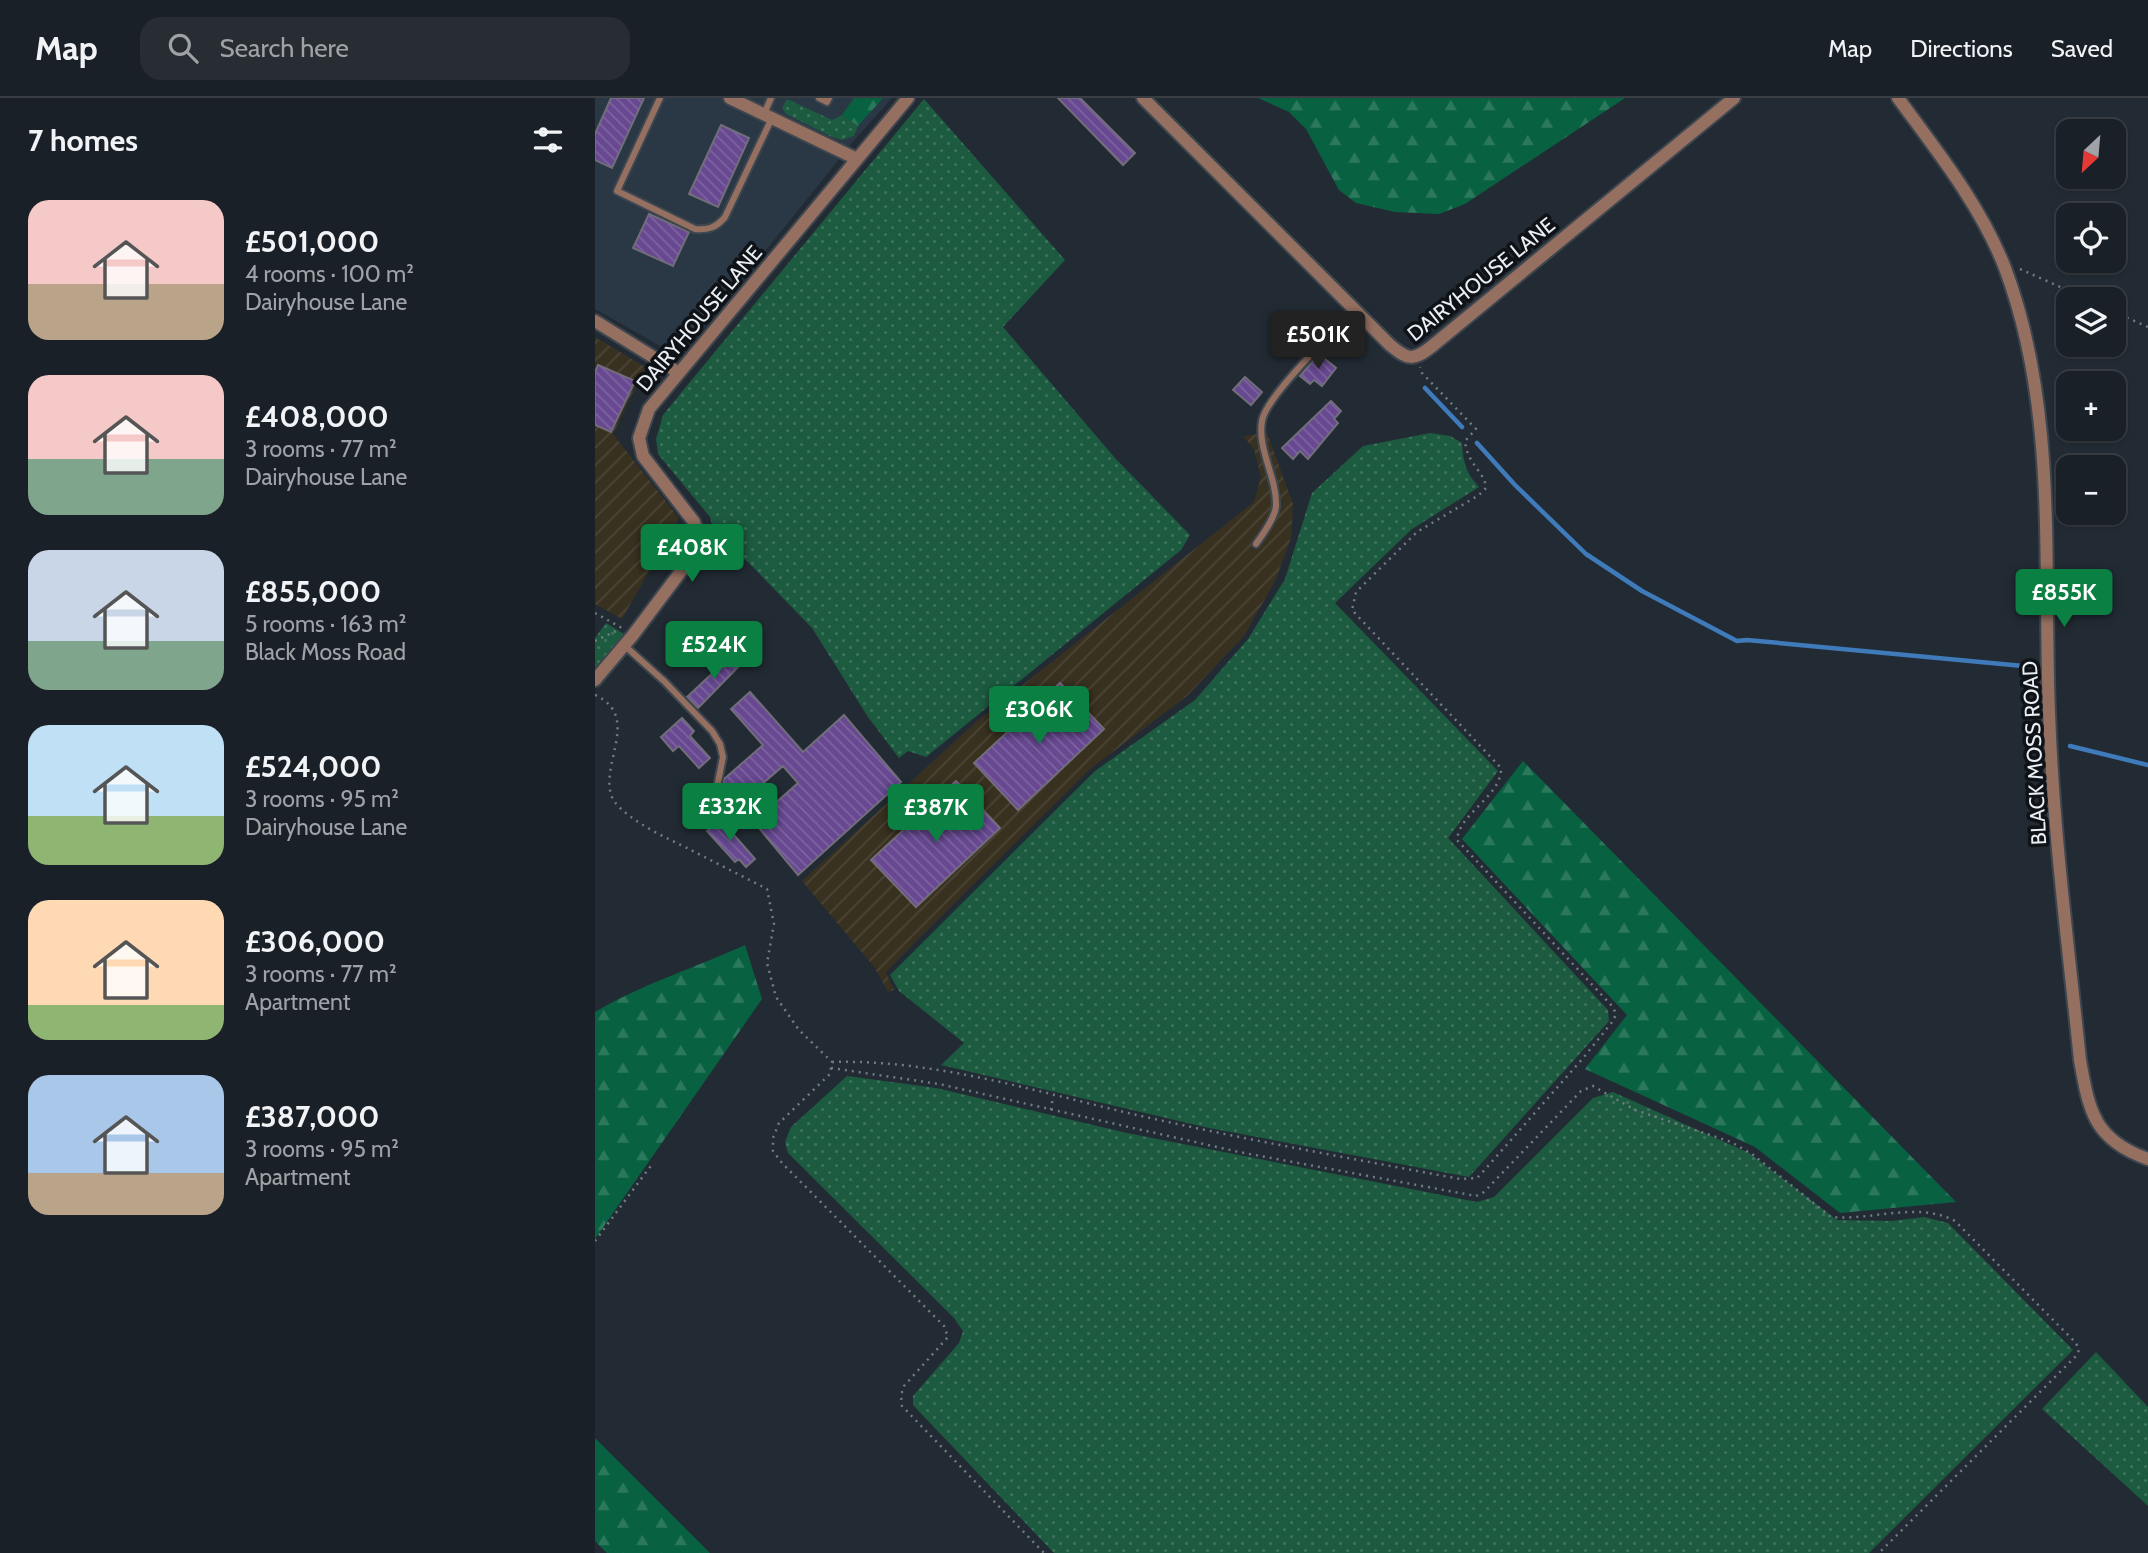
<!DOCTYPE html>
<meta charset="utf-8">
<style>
:root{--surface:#1a2027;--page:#272d33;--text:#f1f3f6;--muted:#9fa3a7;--line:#383e44;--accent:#0b8043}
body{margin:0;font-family:Cabin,sans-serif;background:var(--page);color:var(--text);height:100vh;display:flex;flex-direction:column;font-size:26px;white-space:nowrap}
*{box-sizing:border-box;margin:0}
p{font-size:23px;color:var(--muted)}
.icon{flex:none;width:38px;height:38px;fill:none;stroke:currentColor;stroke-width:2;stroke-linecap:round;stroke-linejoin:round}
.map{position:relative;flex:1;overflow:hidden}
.side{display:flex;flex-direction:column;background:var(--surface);width:595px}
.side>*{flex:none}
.needle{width:46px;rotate:206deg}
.fabs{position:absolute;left:1461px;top:21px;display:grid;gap:14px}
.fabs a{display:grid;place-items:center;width:70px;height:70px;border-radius:14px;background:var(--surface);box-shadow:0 2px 5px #0004,0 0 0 2px var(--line);font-size:35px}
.price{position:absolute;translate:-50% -60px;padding:0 16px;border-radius:7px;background:var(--accent);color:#fff;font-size:23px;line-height:46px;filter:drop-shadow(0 2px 4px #0008)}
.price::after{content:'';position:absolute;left:50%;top:42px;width:21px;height:16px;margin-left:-10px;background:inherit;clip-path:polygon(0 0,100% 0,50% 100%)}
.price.selected{background:#222;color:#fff}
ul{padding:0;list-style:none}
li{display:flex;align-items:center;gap:21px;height:175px;padding:0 28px}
li span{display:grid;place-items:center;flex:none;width:196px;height:140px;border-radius:21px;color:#555}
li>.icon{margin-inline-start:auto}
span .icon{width:84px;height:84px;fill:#fffc;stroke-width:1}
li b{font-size:30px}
h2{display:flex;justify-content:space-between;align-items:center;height:84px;padding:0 28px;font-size:30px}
header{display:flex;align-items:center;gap:42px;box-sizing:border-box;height:98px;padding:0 35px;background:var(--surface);border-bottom:2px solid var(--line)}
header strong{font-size:33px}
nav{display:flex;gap:38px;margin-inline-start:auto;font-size:24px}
.search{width:490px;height:63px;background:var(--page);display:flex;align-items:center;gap:18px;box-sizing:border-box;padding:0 24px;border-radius:21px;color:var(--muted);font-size:26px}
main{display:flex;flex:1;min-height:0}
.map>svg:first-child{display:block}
.built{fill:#2a3744}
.industrial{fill:url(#industrial-furrows)}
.grass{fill:url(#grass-dots)}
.forest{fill:url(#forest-firs)}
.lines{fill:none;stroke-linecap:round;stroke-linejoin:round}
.stream{stroke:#3f7bba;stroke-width:4.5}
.building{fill:url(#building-back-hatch);stroke:#726d7a;stroke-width:2}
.service-casing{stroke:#3e464f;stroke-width:10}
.minor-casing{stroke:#3e464f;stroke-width:16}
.path{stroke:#737b83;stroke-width:2.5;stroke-dasharray:2 5;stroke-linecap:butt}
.service{stroke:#957061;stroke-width:6}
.minor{stroke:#957061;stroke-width:12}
.labels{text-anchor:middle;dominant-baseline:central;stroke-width:7;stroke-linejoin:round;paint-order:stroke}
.street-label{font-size:21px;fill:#e9eff5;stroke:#0f1317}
</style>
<header>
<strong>Map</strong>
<div class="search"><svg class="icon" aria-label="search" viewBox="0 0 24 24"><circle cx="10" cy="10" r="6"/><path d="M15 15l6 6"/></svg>Search here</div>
<nav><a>Map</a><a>Directions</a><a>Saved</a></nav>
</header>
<main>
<section class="side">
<h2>7 homes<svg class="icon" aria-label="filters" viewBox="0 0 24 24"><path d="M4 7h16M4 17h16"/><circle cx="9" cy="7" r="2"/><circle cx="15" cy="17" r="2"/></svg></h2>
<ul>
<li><span style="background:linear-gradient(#f6c9c9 60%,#b9a48a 0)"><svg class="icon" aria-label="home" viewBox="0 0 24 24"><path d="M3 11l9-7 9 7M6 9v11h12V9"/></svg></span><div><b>£501,000</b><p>4 rooms · 100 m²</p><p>Dairyhouse Lane</p></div></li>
<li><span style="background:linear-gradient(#f6c9c9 60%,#7fa58c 0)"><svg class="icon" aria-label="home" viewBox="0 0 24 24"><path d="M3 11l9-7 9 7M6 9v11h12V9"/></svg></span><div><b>£408,000</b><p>3 rooms · 77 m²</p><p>Dairyhouse Lane</p></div></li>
<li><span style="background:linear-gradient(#c9d6e8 65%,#7fa58c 0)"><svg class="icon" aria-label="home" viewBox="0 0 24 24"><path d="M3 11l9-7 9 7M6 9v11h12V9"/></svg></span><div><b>£855,000</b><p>5 rooms · 163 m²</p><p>Black Moss Road</p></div></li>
<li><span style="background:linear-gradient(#bfe0f5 65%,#8fb573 0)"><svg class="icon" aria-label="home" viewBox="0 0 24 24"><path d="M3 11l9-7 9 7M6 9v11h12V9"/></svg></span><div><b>£524,000</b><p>3 rooms · 95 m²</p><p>Dairyhouse Lane</p></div></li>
<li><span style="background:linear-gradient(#ffd9b3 75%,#8fb573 0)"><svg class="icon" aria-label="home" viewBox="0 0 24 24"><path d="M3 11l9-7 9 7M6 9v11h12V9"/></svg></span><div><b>£306,000</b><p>3 rooms · 77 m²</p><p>Apartment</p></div></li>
<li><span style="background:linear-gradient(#a9c7e8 70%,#b9a48a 0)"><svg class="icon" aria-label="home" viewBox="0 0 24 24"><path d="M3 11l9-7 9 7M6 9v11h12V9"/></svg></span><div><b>£387,000</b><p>3 rooms · 95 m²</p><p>Apartment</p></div></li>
</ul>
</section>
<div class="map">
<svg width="1553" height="1455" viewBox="0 0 1553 1455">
<defs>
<pattern id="industrial-furrows" width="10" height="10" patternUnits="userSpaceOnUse" patternTransform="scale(1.75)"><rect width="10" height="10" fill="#393120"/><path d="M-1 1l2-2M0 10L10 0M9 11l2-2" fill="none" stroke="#4c4536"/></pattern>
<pattern id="grass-dots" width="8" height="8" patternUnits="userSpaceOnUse" patternTransform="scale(1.75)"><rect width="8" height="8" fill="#1c5b40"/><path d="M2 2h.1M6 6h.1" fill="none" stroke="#3d735c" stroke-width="1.8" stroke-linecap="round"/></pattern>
<pattern id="forest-firs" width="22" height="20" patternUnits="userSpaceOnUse" patternTransform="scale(1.75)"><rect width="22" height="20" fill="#086141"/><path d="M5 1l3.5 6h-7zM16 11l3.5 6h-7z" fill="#2c785d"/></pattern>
<pattern id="building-back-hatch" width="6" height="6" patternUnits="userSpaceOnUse" patternTransform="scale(1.75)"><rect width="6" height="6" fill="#674891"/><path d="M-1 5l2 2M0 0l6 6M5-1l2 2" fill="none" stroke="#7d63a1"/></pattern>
</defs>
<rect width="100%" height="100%" fill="#222b34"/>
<path class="built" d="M0,0H297L262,39L109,229L86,253H74L0,211Z"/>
<path class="industrial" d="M0,239L50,269L18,336L84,420L27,521L0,506Z
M672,335L698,406L696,440L681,481L649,538L592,598L495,671L322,842L291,874L299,892L293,894L280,870L207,783L381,624L659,404L666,379L659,351L648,338Z"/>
<path class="grass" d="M192,1L237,22L247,17L263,28L259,38L247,42L237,39L191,16L187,10Z
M329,1L470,162L408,229L520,360L595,437L586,452L331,659L313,653L304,660L273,619L217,530L153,464L122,443L115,419L63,356L61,341L68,317L90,290Z
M835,335L855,338L867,345C868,364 871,375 884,389L817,431L740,505L903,673L853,740L1013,912L1014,923L874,1079L614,1030L346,967L369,945L304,893L295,877L500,673L600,602L653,541L690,481L717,395L768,348Z
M11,525L29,536L0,573V540Z
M252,978L341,990L532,1035L882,1104L899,1099L998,1000L1018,994L1154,1055L1242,1122L1297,1123L1329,1119L1353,1125L1478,1252L1274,1455H459L318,1307V1298L364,1245L368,1233L359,1220L193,1055L190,1044L196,1029Z
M1501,1254L1553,1309V1408L1447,1311Z"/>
<path class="forest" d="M259,0H288L263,28L247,17Z
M663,0H1030L870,106L844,116L800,114L761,105L744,92L711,31L694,14Z
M928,663L1361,1104L1245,1115L1160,1049L990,971L1032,917L867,741Z
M150,847L167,901L0,1141V914C47,886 100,870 150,847Z
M0,1340L115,1455H12L0,1443Z"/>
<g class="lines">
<path class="stream" d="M830,290L867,329
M882,345L920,387L991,456L1047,493L1142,543L1152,542L1428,568
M1475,648L1553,667"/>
</g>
<path class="building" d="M16,0H49L17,70L0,62V36Z
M463,0H485L540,55L528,67Z
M126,27L154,40L123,109L94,96Z
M54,116L94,134L78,168L38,150Z
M724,256L741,270L727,288L719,282L715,286L705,278Z
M3,267L40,283L16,334L0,327V274Z
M650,279L667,294L656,307L638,292Z
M736,303L746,313L739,321L743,325L713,361L705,353L698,361L687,350Z
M138,556L147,565L103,610L92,599Z
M465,585L509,631L423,712L379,665Z
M155,594L208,654L249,617L306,684L203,777L159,724L203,685L188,668L145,705L128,686L129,681L168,647L136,611Z
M87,620L99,633L95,638L115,660L104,670L84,648L78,653L66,639Z
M361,683L405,730L321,809L276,762Z
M125,721L160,761L151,769L144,761L140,764L112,733Z"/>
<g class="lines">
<g class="service-casing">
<path id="service" d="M65,0L22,93L100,131C113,132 121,130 130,119L177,20
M224,0L232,4L234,0
M169,16L176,0
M661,446C668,436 680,420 681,408C682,379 662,351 667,323C671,298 740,232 760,212
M30,548L69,583L117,633L125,646L128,659L122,689L130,702"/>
</g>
<g class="minor-casing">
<path id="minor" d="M135,0L262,61
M548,0L795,247C813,262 818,263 836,249L1139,0
M1303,0C1342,53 1386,108 1410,170C1463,311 1448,466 1454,614C1458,731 1473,846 1485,962C1494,1013 1499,1042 1553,1061
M0,223L84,275
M0,582L38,537L99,456C104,445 104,436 99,424L48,358L44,340L54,311L313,0"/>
</g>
<path class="path" d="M1425,171L1492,201
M1519,214L1553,229
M0,515L27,530
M0,543L25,531
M0,597C49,619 0,671 19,703C35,724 72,740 96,752C121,765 147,778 172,791L179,826L172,865L181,899L204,932L237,964L235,976L184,1025L178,1040V1053L187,1065L349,1228L353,1239L309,1288L306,1297L307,1308L449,1455
M237,964C340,961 446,995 546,1018C652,1042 759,1061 865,1081L882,1080L886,1076L989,959L1018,923L1021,916L1018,909L862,742C864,715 907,698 906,670L757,512L761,494L822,434L884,397L891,390C890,374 872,366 870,343L881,331L827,275L825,269
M236,970L344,986L644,1054L881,1098L889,1094L986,993L998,988L1040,1012L1136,1044L1157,1056L1236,1119C1276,1123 1323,1103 1360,1123L1481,1245L1484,1252L1481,1258L1284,1455
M456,1012L458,998
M0,1143L58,1065"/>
<use href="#service" class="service"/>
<use href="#minor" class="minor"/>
</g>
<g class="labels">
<g class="street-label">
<text transform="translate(886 181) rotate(-39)">DAIRYHOUSE LANE</text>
<text transform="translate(104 220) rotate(-50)">DAIRYHOUSE LANE</text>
<text transform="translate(1439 655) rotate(-93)">BLACK MOSS ROAD</text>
</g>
</g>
</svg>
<div class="fabs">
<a><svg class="needle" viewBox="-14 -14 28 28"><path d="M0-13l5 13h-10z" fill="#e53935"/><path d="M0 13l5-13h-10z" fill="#9fa3a7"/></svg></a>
<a><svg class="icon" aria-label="locate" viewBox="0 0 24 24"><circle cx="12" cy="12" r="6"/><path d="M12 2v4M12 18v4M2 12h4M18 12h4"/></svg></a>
<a><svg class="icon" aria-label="layers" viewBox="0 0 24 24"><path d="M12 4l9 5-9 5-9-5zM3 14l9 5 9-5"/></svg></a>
<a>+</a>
<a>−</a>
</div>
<b class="price selected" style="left:723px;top:273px">£501K</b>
<b class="price" style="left:97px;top:486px">£408K</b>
<b class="price" style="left:1469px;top:531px">£855K</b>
<b class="price" style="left:119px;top:583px">£524K</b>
<b class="price" style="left:444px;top:648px">£306K</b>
<b class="price" style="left:135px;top:745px">£332K</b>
<b class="price" style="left:341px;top:746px">£387K</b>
</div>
</main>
